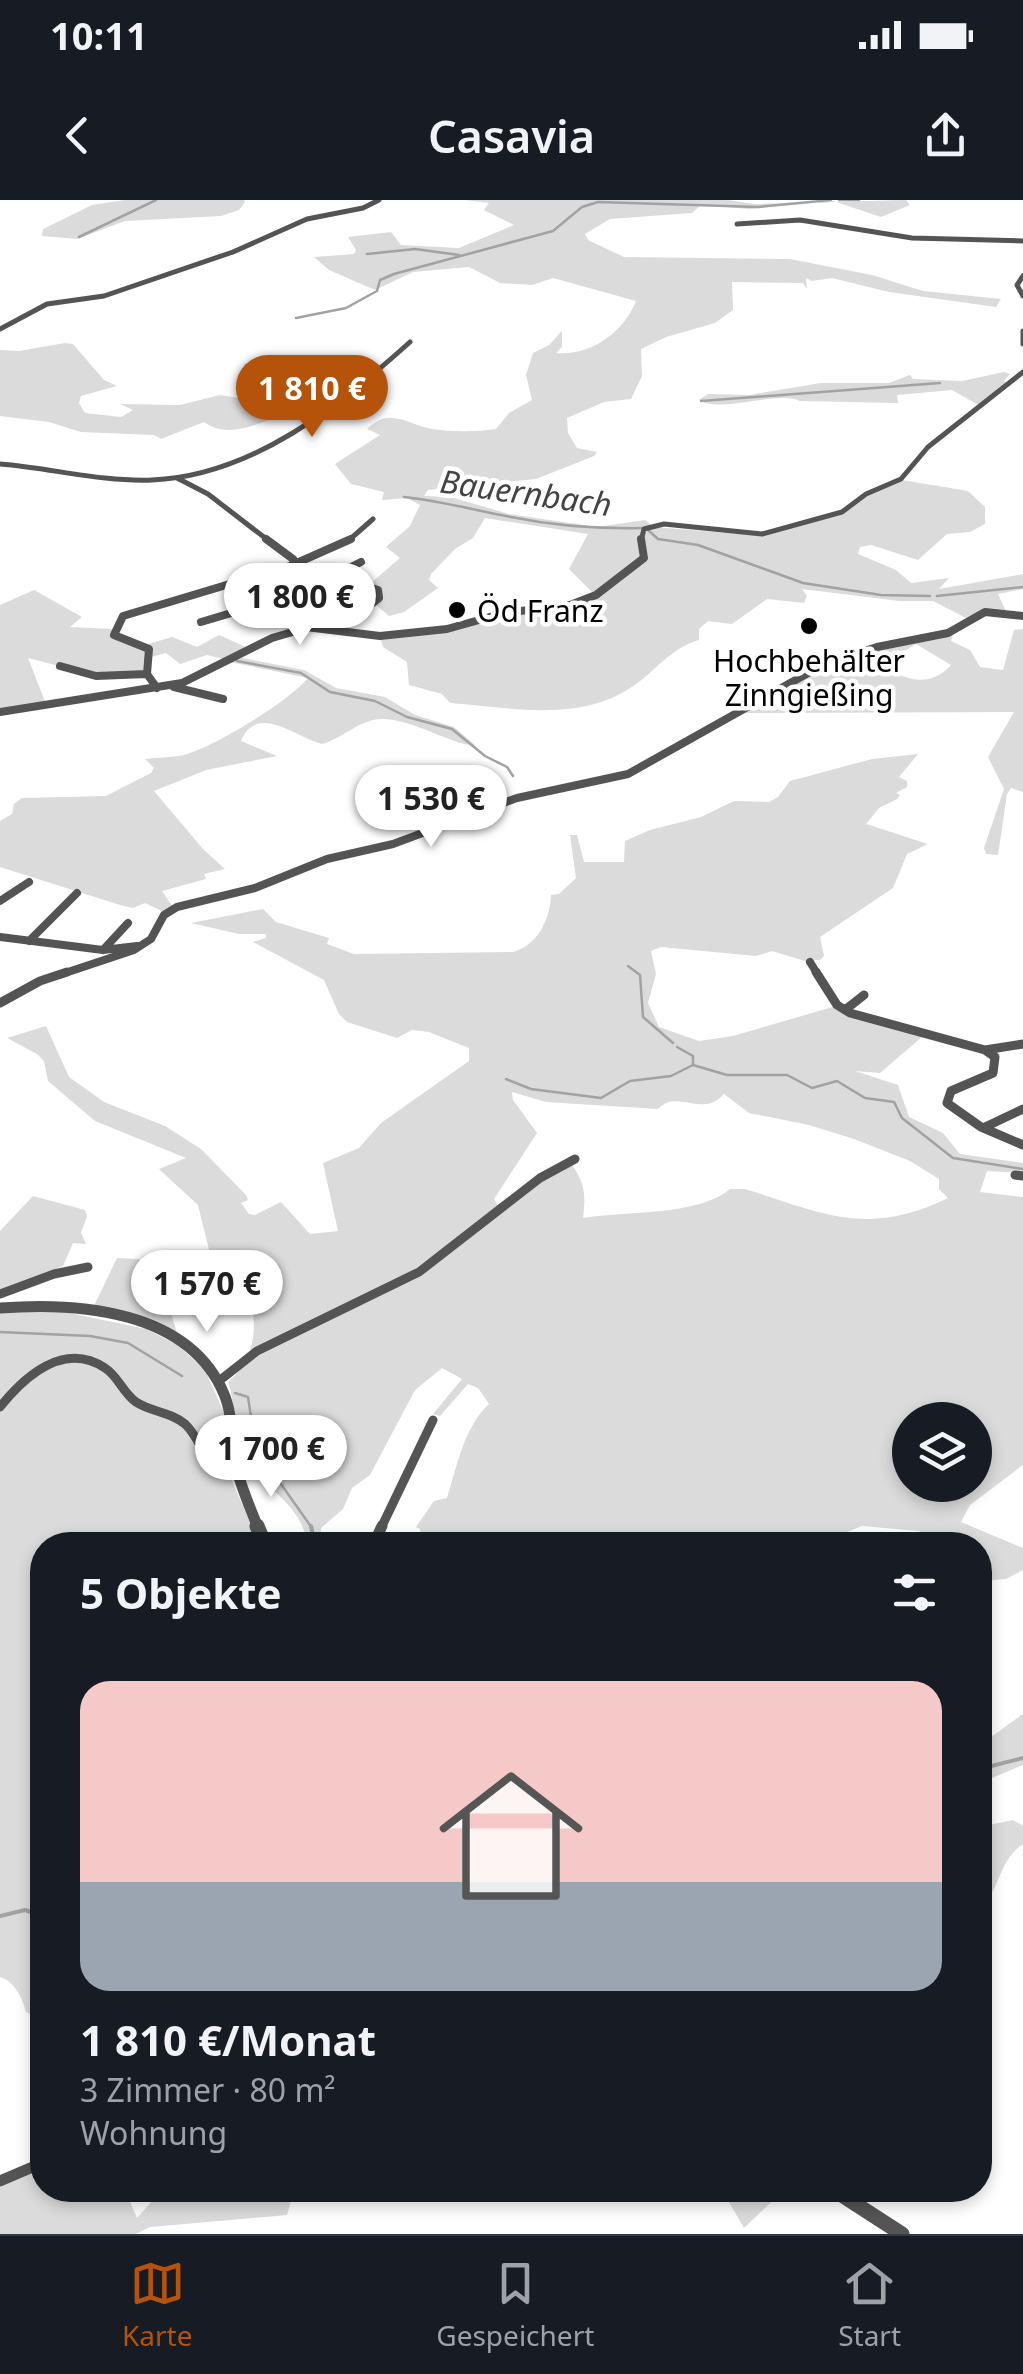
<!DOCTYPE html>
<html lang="de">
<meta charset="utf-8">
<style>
:root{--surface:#171b24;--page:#20242c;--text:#f1f3f6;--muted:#9ea1a6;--line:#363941;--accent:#b45309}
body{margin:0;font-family:"Noto Sans",sans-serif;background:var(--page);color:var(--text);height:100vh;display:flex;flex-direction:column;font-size:38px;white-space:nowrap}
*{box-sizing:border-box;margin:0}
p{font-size:32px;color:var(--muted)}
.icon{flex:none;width:55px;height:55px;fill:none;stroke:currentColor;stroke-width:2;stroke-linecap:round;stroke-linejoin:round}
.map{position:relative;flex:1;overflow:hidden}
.side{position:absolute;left:30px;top:1332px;width:962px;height:670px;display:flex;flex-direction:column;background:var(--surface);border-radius:40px;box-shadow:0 5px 15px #0003}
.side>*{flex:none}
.tools{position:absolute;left:892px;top:1202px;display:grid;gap:20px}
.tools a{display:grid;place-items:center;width:100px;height:100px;border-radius:50%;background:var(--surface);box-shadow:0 5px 15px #0003;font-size:50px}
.price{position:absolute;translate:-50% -85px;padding:0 22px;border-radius:35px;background:#fff;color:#222;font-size:32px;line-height:65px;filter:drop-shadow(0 2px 5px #0008)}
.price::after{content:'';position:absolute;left:50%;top:60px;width:30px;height:22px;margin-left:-15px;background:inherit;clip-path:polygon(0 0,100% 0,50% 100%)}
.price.active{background:var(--accent);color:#fff}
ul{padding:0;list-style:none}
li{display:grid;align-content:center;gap:20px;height:530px;padding:0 50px}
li+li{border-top:2px solid var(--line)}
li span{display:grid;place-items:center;height:310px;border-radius:30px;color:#555}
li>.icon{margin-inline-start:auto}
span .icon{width:180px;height:180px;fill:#fffc;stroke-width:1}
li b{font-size:42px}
h2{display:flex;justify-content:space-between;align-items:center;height:120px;padding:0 50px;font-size:42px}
.status{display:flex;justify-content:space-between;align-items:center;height:70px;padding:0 50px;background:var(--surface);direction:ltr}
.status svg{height:28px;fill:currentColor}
header{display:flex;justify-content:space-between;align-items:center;height:130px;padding:0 50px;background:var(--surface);font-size:45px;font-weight:600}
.tabs{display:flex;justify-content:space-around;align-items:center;height:140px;border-top:2px solid var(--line);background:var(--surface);font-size:28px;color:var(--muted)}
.tabs a{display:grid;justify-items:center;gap:5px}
.tabs .active{color:var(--accent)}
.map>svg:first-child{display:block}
.green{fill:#dbdbdb;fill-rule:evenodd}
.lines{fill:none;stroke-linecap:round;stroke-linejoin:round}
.stream-far1{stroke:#a2a2a2;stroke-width:2.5}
.stream{stroke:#a2a2a2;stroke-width:4}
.minor-far3{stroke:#545454;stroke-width:5}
.minor-far2{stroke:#545454;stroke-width:8}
.minor-far1{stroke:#545454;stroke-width:9}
.minor{stroke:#545454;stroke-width:11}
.tertiary-far1{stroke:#545454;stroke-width:11}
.tertiary{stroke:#545454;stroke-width:15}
.poi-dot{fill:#000;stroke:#fff;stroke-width:4}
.labels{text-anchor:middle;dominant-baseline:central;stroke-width:9;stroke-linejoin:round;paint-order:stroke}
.far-poi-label{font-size:30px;fill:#000;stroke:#fff;text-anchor:start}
.far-water-label{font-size:32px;font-style:italic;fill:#434343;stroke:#fff}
</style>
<div class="status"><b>10:11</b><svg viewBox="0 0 49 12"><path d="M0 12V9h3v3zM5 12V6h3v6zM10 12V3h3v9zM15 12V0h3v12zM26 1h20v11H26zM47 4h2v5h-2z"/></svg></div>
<header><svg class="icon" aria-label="back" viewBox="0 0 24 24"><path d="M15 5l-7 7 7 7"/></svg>Casavia<svg class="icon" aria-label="share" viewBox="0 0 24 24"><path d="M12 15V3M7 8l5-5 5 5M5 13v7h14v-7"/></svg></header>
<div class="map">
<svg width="1023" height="2034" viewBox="0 0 1023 2034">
<rect width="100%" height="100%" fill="#fff"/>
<path class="green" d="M125,0H244L245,2L239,10L221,16L125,21L77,39L42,36L43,29L92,5Z
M465,0H728L754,4L906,0L910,5L881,17L833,1L749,9L701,5L692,13L610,19L585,34L588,40L624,57L790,59L872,75L923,91L1001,99L996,107L889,92L832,78L812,81L806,78L807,89L803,83L732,82L733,110L715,123L666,137L641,149L642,176L631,199L604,202L567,218L568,233L577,248L597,252L594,256L536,279L428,290L424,296L451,297L509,314L597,327L645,320L654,327L752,335L837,316L862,298L902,280L968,291L985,307V324L970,332L947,334L918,360L871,345L860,347L858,354L896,370L911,383L949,378L939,389L1023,374V389L998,394L1006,411L978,412L966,418L933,401H899L802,389L807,396L804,403L767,399L732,424L708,421L699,429V440C668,449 656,472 630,488C577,523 509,507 450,503L442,494L409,485L407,462L383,447L380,437L448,430L494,417L574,405L596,396L569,369L588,334L485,318L473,338L455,349L431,374L429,380L438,388L404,412L389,416L376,405L382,396L370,384L400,358L386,347L410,326L420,305L407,298L382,300L384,292L351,284L335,264L380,235L367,229C391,206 407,225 432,229C452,232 476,232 496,229L509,213L532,200L526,175L533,153L549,145L562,131V147L556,153C591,156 624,132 636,101L553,78L532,85L500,83L469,67L413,72L375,90L329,70L314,57L354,54L356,50L348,37L391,32L401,45L459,48L514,25L484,10L489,3Z
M65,143L73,144L104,180L117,186L81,196L79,203L85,213L121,217L133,210L120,204L180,205L220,195L251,200L300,187L320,214C313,213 304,212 296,213C265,216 234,243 204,222L161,239L154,235L81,232L49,222L0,216V150L19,151Z
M1004,172L1010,174L1004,181L1008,185L980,206L952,190L897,195L898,203L800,201C777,190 720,214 699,200L708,194L749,195L821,183H889L910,175L913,179L962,181Z
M34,390L82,417L70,427L112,429L119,441L148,452L144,472L94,475L28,458L46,504L0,511V405Z
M1023,429V592L1011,588L1007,594L998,655L986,654L984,648L1004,589L988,557L1014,512L735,513L805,473L847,457L954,432L951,441L970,450L980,467L1003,470L1014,430ZM916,444L951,465C931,488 905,481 882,465Z
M219,435L248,448L228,460L207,455L180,464L166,453L151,457L145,445L172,437L197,447Z
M238,457L304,470L336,488L385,497L415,515L454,527L475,545C456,547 413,519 382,519C360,519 342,539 322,544C296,538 257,502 241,541L277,556L206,570L154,591L203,649L225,669L204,674L206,679L162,691L173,707L164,712L145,703L133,708L120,705L0,667V621L12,614L14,604L22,598L106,596L151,573L154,568L145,559C158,557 171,558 184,555C214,547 288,502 308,478L230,462Z
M918,554L899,577L907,581V587L896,593L900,595L897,599L879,608L866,624L928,644L907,654L893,688L820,737L824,756L820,760L805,761L772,751L756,756L661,747L651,751L656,774L648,803L659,827L699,841L733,836L836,806L923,836L880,873L855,871L898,885L909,917L943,933L960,954L1023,963V973L987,971L980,992L1023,997V1265L970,1305L961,1322L1023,1348V1370L1006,1379L980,1381V1345H932L928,1336L919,1331L862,1326L815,1345H560L563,1338L542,1335L537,1345H422L420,1329L416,1327L434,1301L447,1298C457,1266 464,1227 489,1204L478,1188L468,1184L440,1216L433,1214L462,1179L442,1168L415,1190L370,1275L352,1288L343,1309L321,1328L320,1345H307C303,1300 254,1285 241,1251C232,1229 236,1204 228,1182C265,1151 257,1102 237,1063L230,1059L212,1062L198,1005L159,969L186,958L95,921L48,881L44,861L37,854L7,838L46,826L69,877L104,902L165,926L201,949L246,995L248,1000L241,1003L249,1014L255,1015L281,1002L310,1034L338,1031L323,963L359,948L381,923L469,861V848L429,832L412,830L397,838L347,822L339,814L324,780L253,742L266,738V734H239L191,723L263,709L276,722L329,738L327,744L354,754L513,752C538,745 550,719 551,695L559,694L576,678L570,635H577L584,662H624L625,641L650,630L701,617L734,601L769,602L778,597L790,581L872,559ZM512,892L546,902L658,909C678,888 702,919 724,894L749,913L809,925L854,939L910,961L939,979V989L948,998C868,1037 825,1014 745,989H730C698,1016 627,1011 583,1018C586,994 585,984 571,963L551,972L420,1073L375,1098L499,1008L494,999L537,933L513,900ZM910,1220H975V1285H910Z
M33,996L85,1010L87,1016L81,1033L86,1044L73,1043L63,1066L0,1092V1031Z
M117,1058L139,1059L156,1079L169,1086V1107L178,1136L93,1108Z
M46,1108L146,1129L178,1145L205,1170L225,1215L223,1260L260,1345H42L40,1819L26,1812C22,1797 15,1782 0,1777V1111Z
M1023,1514V1565L980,1583V1545Z
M1013,1620L1023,1626V1644C999,1659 1000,1690 980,1710V1627Z
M42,1965V1990H125L137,2018L162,1990H294L287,2015L150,2027L136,2034H0V1984Z
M722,1990H784L744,2028Z"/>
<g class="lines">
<path class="stream-far1" d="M839,0H859
M79,37L156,0
M367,54L415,49L459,55
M296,118L346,108L377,91L380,80L394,74L553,31L582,7L598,2L758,7L831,0
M701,201L940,183
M404,297C441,301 474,310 511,317C555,326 597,329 642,328
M649,331L658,339L698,345L803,383L881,395L930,396
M937,396L1023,387
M237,461L301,473L330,492L375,501L407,517L452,529L485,556L507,567L513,576
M628,766L640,775L643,817L673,843
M677,847L693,856V865L727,875H787L812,888L837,881L865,898L894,902L902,918L953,958L1023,969
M506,879L531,889L601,898L630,881L671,876L693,865
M0,1132L90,1136L128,1143L182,1176
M235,1193L248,1197L253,1230L264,1260L312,1328"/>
<path class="stream" d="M311,1326L315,1345
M980,1569L1023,1558
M0,1716L25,1710L42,1716"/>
<path class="minor-far3" d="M737,24L800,20L912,38L1023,41
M1023,76L1017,85L1023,96
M0,129L47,104L104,96L233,52L307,19L363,8L379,0
M1023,131V144
M0,264C51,268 101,282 152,280C252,276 339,206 410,142
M177,278L208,294L269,341
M348,341L373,319
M641,341L644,329L664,324L762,334L842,312L866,294L901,279L928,247L1023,172"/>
<path class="minor-far2" d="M346,383L345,370L361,362
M201,422L312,389
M306,427L380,436L447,429L504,413L570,405L596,395L644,358L641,339
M60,466L96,476L147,474
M174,487L223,499
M157,488L147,474L149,449L114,435L123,416L290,366L351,339
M0,512L182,483L272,438L361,412L379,398L378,390L356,383L312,389L293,359L266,339
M0,701L29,682
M0,737L103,750L137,746
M29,741L77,693
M103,750L128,723
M810,762L818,775
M59,775L134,750L151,739L164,715L177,707L255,688L327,659L393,644L517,598L628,574L826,463L877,447L948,433L985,412L1023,416"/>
<path class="minor-far1" d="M816,772L837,805L850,813L985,850L995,857L993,873L951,891L947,903L981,927L1023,945
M0,803L40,781L67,772
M845,810L864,795
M985,850L1023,844
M983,928L1023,909
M1015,975L1023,976
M0,1094L54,1074L88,1067
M219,1181L257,1151L419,1072L540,978L575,959
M0,1207C25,1176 64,1141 105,1168C118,1176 123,1193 136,1202C151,1212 171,1212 185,1224C199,1237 202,1256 217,1268L237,1269
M381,1328L433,1220"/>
<path class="minor" d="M373,1345L382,1326
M0,1981L42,1963"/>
<path class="tertiary-far1" d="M0,1108C78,1102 189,1110 224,1194C233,1215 231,1240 235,1263C240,1285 250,1307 258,1328"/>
<path class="tertiary" d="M257,1326L265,1345
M834,1990L902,2034"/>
</g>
<g class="poi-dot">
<circle cx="457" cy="410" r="10"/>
<circle cx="809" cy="426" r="10"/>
</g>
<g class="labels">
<g class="far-poi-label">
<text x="477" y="410">Öd Franz</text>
<text x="809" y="460" text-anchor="middle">Hochbehälter<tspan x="809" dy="34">Zinngießing</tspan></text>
</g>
<g class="far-water-label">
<text transform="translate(526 292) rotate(8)">Bauernbach</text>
</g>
</g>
</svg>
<div class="tools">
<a><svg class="icon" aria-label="layers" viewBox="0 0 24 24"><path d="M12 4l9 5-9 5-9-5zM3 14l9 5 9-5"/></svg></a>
</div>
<b class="price active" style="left:312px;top:240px">1 810 €</b>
<b class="price" style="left:300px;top:448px">1 800 €</b>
<b class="price" style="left:431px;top:650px">1 530 €</b>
<b class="price" style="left:207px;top:1135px">1 570 €</b>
<b class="price" style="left:271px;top:1300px">1 700 €</b>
<section class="side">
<h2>5 Objekte<svg class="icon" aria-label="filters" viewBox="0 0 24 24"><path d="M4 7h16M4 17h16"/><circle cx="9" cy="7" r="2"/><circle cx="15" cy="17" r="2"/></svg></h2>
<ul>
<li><span style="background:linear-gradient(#f6c9c9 65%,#9aa5b1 0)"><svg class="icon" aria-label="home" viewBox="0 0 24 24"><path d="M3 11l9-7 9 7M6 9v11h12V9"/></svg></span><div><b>1 810 €/Monat</b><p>3 Zimmer · 80 m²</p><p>Wohnung</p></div></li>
</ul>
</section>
</div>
<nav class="tabs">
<a class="active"><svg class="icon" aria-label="map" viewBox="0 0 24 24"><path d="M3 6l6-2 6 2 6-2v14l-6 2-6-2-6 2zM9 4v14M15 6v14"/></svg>Karte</a>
<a><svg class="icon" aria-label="saved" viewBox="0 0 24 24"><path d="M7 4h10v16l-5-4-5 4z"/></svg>Gespeichert</a>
<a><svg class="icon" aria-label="home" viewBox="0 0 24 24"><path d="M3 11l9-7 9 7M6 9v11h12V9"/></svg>Start</a>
</nav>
